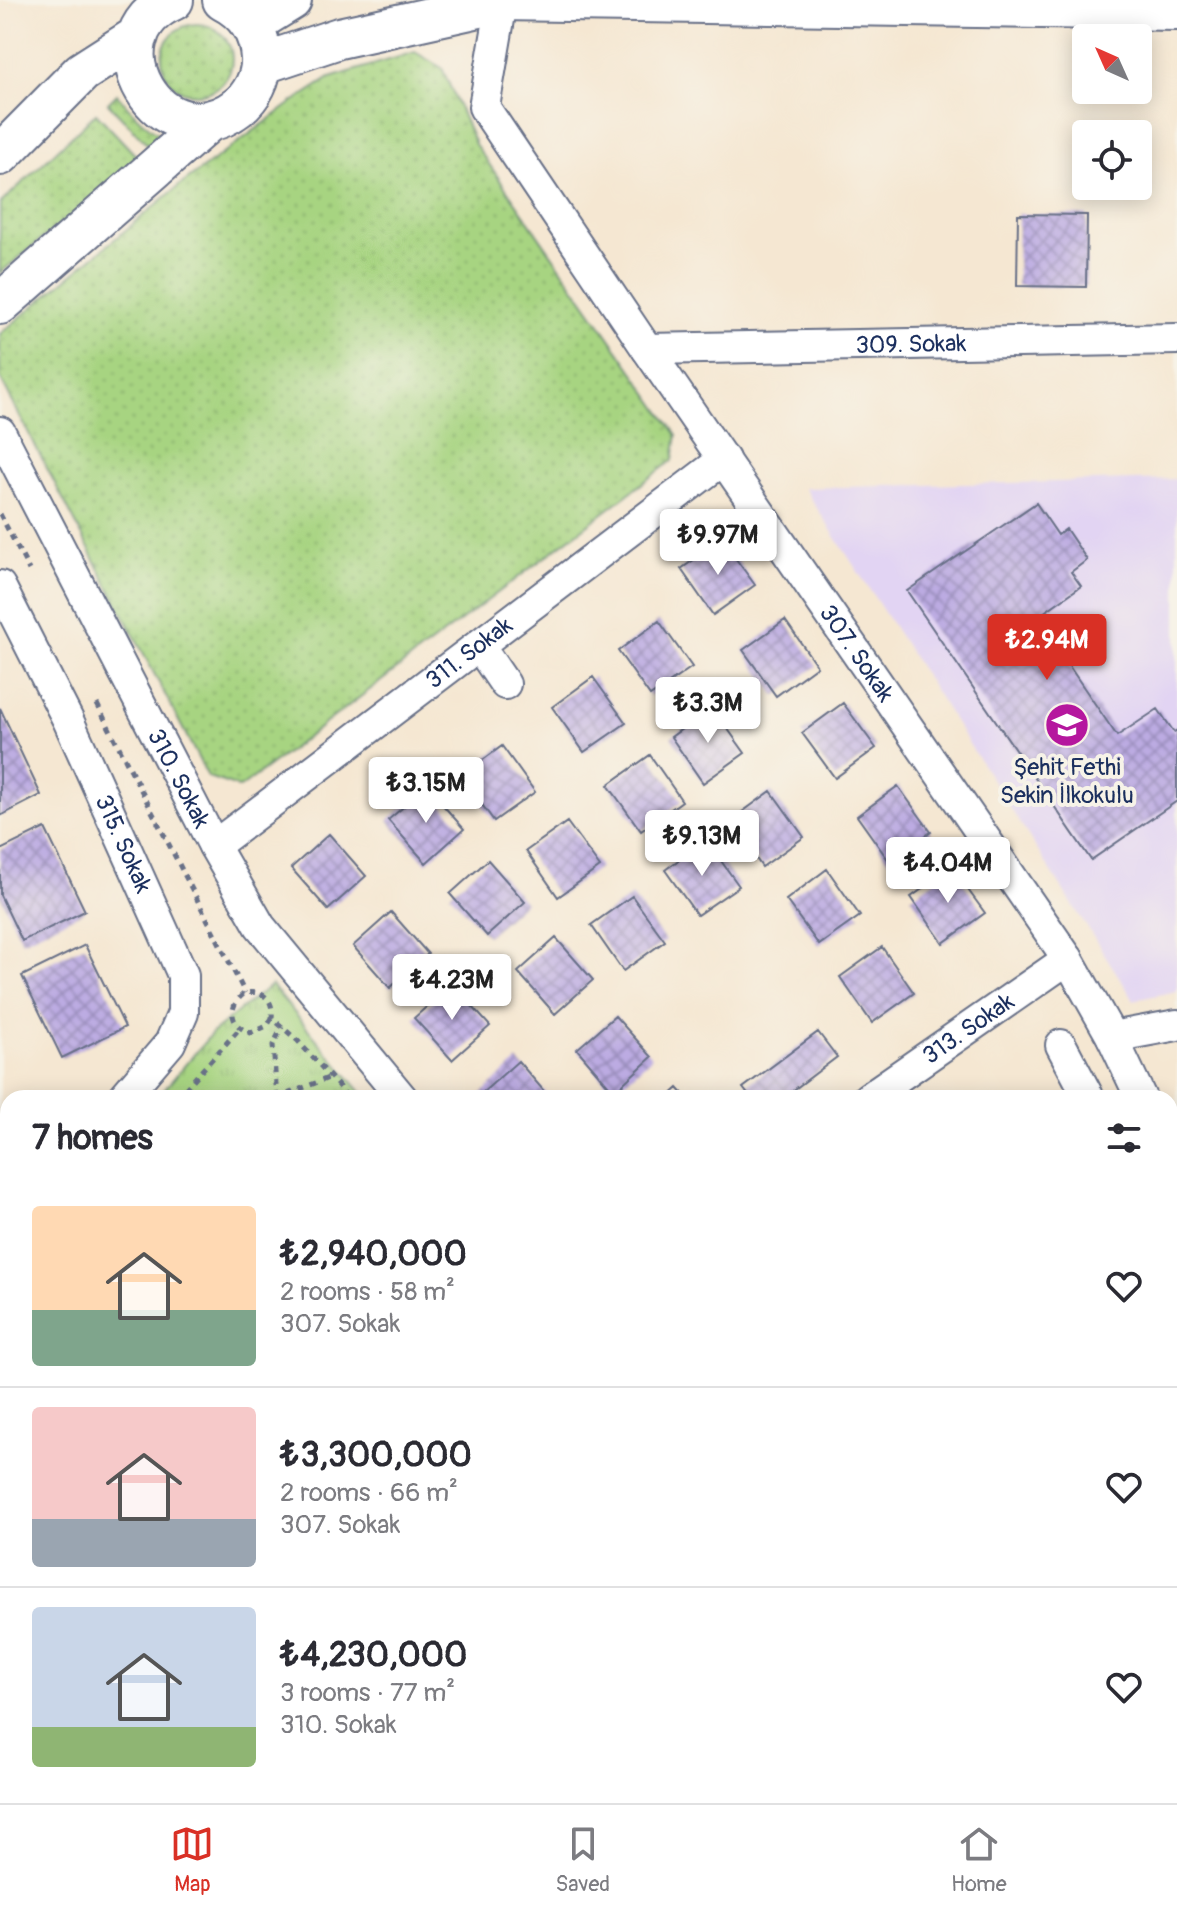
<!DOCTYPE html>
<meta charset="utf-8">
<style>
:root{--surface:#fff;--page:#f2f2f3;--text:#2b2b33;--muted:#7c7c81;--line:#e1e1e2;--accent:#d93025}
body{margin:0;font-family:Pangolin,sans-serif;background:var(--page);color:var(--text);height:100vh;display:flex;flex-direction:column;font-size:30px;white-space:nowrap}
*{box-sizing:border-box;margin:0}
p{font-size:26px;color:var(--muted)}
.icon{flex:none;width:44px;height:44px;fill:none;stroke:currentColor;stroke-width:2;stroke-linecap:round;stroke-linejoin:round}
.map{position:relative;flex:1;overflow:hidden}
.details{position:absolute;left:0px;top:1090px;width:1178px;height:714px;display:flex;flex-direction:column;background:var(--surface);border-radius:24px 24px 0 0;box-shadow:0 4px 20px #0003}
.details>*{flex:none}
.needle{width:52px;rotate:315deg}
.fabs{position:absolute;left:1072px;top:24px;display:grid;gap:16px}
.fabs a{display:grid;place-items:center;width:80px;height:80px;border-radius:8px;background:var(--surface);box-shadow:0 4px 20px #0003;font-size:40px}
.price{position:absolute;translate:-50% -68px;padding:0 18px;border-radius:8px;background:#fff;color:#222;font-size:26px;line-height:52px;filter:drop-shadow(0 2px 4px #0008)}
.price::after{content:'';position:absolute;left:50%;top:48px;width:24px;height:18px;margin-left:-12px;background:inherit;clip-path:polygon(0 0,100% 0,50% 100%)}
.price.on{background:var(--accent);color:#fff}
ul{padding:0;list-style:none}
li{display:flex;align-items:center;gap:24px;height:200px;padding:0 32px}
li+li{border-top:2px solid var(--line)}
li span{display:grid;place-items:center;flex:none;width:224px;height:160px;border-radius:8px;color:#555}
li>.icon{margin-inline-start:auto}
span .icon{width:96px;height:96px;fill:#fffc;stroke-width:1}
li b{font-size:34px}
h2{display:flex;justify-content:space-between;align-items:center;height:96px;padding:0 32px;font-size:34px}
.dock{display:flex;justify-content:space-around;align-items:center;height:112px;border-top:2px solid var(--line);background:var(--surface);font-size:22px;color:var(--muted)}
.dock a{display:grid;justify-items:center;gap:4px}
.dock .on{color:var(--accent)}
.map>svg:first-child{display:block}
.built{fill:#e2d4f3}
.grass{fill:url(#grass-dots);stroke:#618270;stroke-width:2}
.park{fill:url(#park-tufts);stroke:#618270;stroke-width:2}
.building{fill:url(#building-cross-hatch)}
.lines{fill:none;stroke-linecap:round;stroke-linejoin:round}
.minor-casing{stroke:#676f87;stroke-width:34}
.major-casing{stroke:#676f87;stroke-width:44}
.path{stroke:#676f87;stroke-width:5;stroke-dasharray:6 6;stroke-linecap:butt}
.minor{stroke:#fff;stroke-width:30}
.major{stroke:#fff;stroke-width:40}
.labels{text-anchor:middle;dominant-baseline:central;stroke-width:8;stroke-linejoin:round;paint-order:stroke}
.street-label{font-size:24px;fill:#1b2f5e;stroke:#f7f3e8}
.poi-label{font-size:24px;fill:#1b2f5e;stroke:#f7f3e8}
</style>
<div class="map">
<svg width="1177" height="1803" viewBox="0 0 1177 1803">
<defs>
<pattern id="grass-dots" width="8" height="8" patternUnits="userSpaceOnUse" patternTransform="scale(2)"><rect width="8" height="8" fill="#a7d481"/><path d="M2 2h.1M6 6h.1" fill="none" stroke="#8fb672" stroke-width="1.8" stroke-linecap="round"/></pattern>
<pattern id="park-tufts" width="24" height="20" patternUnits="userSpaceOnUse" patternTransform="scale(2)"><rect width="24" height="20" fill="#a7d481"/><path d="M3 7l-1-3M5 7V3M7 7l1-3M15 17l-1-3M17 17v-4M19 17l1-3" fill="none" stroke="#8fb672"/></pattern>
<pattern id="building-cross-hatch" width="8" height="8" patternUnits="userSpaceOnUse" patternTransform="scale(2)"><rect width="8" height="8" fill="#bcabe2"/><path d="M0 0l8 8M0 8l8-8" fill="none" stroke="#988cba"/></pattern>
</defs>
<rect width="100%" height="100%" fill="#f7f3e8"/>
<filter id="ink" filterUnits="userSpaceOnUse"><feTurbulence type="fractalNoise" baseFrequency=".0125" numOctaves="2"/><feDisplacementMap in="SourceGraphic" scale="16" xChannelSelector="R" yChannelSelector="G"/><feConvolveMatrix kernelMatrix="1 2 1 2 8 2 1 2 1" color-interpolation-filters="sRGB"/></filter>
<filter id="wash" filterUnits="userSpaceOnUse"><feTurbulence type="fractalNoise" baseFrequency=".006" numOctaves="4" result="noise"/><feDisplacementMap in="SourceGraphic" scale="32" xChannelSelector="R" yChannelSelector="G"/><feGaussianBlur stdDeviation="1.8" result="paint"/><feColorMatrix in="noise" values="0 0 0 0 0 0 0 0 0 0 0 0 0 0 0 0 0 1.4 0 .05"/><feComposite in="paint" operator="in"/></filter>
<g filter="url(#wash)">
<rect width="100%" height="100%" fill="#f5e7d2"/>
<path class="built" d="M1177,479V991L1134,1000L804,488Z"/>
<path class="grass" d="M162 59a35 35 0 1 1 70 0a35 35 0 1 1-70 0Z
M415,52L442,68L475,144L677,435L673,460L240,788L208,777L0,378V334L179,186L293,102L330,78Z
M117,94C131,112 145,126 165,138L152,149L108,103Z
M96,113L140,160L0,273V204Z"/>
<path class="park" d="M271,985L366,1098H157L213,1032Z"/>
<g id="blocks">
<path class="building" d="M1018,214L1087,215L1086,287L1017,286Z
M1036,503L1058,535L1066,529L1087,560L1071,572L1081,586L1036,618L1117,736L1158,709L1174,732L1177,730V801L1091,860L907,591Z
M722,540L755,585L713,615L681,569Z
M785,620L817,666L776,696L743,650Z
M659,621L692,667L650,696L618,651Z
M593,677L626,723L584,752L552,707Z
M843,703L876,748L835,778L802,733Z
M712,707L745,753L703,783L671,737Z
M0,708L41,795L0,816Z
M502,746L535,792L494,821L461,776Z
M650,755L682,801L641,831L608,785Z
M898,786L931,832L889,861L857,816Z
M427,787L464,829L426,863L388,820Z
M771,791L804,837L762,867L730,821Z
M567,822L600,867L558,897L526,851Z
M45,828L85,911L22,941L0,895V850Z
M329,834L366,876L328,910L291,868Z
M706,840L739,886L697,915L665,870Z
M488,860L525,902L487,936L450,894Z
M952,868L985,913L943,943L911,897Z
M827,869L860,916L819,945L786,900Z
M632,896L665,941L623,971L591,925Z
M391,912L428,954L390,988L353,946Z
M556,938L593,980L555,1014L518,972Z
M85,945L125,1027L62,1058L22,976Z
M882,947L914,993L872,1023L840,977Z
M452,984L490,1026L452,1060L414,1018Z
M615,1016L652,1057L614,1092L577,1049Z
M818,1032L837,1057L783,1098H751L743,1088Z
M518,1061L550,1098H482L480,1095Z
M678,1088L687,1098H667Z"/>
</g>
</g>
<g filter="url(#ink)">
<use href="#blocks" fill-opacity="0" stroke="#676f87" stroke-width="2"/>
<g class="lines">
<g class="minor-casing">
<g id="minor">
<path id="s1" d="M502,2L484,107L647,349L1068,959L1112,1037L1141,1098"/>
<path id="s2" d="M647,349L1177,339"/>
<path id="s3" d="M0,432L214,846L260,926L402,1098"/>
<path id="s4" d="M0,586L68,720L183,975V1013L170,1043L123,1098"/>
<path d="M479,646L505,684"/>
<path id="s5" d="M214,846L724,459"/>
<path d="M1112,1037L1177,1025"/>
<path d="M1061,1045L1089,1098"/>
<path id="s6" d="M868,1098L1068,959"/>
<path d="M1170,1161L1177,1176"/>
<path d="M0,1242L8,1233"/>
<path d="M1170,1257L1177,1271"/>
<path d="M0,1274L8,1289"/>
<path d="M1170,1418L1177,1409"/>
<path d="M0,1706L8,1703"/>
<path d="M203,1796L206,1803"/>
<path d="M845,1796L850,1803"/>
<path d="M940,1796L945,1803"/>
<path d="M386,1803L406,1796"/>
</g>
</g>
<g class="major-casing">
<path id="major" d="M173,0C87,38 162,165 238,107C252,96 262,77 261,59C260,32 247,12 223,0
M492,0L1177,10
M252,24L291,0
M261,64L339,38L502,2
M0,155L82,72L138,36
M0,304L209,121"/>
</g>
<path class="path" d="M0,514L29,570
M97,704L245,993
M272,1018L267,1026L251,1033C229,1026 227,1006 245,993C263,990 274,999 272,1018L298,1041L349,1098
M177,1098L240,1028
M277,1098L273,1045L282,1027
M277,1098L331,1077
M894,1796L899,1803"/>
<use href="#minor" class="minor"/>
<use href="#major" class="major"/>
</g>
</g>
<defs>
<g id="school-disc" transform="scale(2.3)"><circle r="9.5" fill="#b5179e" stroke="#f7f3e8"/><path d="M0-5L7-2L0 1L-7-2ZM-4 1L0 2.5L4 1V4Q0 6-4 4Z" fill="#fff"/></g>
</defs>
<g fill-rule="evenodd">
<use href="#school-disc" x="1067" y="725"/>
</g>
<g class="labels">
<g class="street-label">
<text stroke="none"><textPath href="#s2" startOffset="264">309. Sokak</textPath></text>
<text stroke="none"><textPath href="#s5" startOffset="320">311. Sokak</textPath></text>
<text stroke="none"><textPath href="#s1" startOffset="768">307. Sokak</textPath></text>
<text stroke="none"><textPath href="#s3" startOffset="390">310. Sokak</textPath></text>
<text stroke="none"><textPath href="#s4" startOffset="286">315. Sokak</textPath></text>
<text stroke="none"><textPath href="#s6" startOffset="122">313. Sokak</textPath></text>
</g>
<g class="poi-label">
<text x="1067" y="767">Şehit Fethi<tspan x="1067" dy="28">Sekin İlkokulu</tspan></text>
</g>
</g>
</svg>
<div class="fabs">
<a><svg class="needle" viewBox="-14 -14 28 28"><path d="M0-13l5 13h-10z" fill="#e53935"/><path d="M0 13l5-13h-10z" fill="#7c7c81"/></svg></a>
<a><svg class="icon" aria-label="locate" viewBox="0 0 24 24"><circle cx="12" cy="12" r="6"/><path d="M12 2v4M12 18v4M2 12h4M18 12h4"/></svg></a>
</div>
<b class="price" style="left:718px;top:577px">₺9.97M</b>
<b class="price on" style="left:1047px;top:682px">₺2.94M</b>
<b class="price" style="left:708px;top:745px">₺3.3M</b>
<b class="price" style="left:426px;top:825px">₺3.15M</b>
<b class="price" style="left:702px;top:878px">₺9.13M</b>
<b class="price" style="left:948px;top:905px">₺4.04M</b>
<b class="price" style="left:452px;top:1022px">₺4.23M</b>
<section class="details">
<h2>7 homes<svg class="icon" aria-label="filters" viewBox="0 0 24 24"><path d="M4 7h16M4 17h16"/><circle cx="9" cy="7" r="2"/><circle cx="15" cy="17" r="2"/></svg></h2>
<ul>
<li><span style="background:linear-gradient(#ffd9b3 65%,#7fa58c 0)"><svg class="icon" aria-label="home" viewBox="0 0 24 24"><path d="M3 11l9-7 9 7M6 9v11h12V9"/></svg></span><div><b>₺2,940,000</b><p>2 rooms · 58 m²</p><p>307. Sokak</p></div><svg class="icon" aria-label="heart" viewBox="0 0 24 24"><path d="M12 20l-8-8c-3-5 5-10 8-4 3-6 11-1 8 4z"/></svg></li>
<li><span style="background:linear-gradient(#f6c9c9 70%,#9aa5b1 0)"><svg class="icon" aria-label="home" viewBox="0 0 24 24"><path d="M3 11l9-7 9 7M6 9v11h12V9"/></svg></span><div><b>₺3,300,000</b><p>2 rooms · 66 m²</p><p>307. Sokak</p></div><svg class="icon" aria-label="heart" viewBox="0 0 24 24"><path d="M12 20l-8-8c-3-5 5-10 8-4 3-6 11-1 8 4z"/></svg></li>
<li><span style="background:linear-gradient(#c9d6e8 75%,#8fb573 0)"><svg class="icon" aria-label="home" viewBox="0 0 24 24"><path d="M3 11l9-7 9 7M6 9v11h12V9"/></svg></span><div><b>₺4,230,000</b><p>3 rooms · 77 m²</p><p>310. Sokak</p></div><svg class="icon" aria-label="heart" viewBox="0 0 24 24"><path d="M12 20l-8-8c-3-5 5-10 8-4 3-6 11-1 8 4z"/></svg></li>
</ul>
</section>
</div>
<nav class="dock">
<a class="on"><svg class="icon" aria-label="map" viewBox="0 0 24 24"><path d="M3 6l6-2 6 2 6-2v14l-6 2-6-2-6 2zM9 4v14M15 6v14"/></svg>Map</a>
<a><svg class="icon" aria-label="saved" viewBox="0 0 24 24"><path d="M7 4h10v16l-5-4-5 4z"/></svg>Saved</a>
<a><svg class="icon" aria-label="home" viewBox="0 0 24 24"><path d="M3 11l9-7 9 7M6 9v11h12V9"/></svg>Home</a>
</nav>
